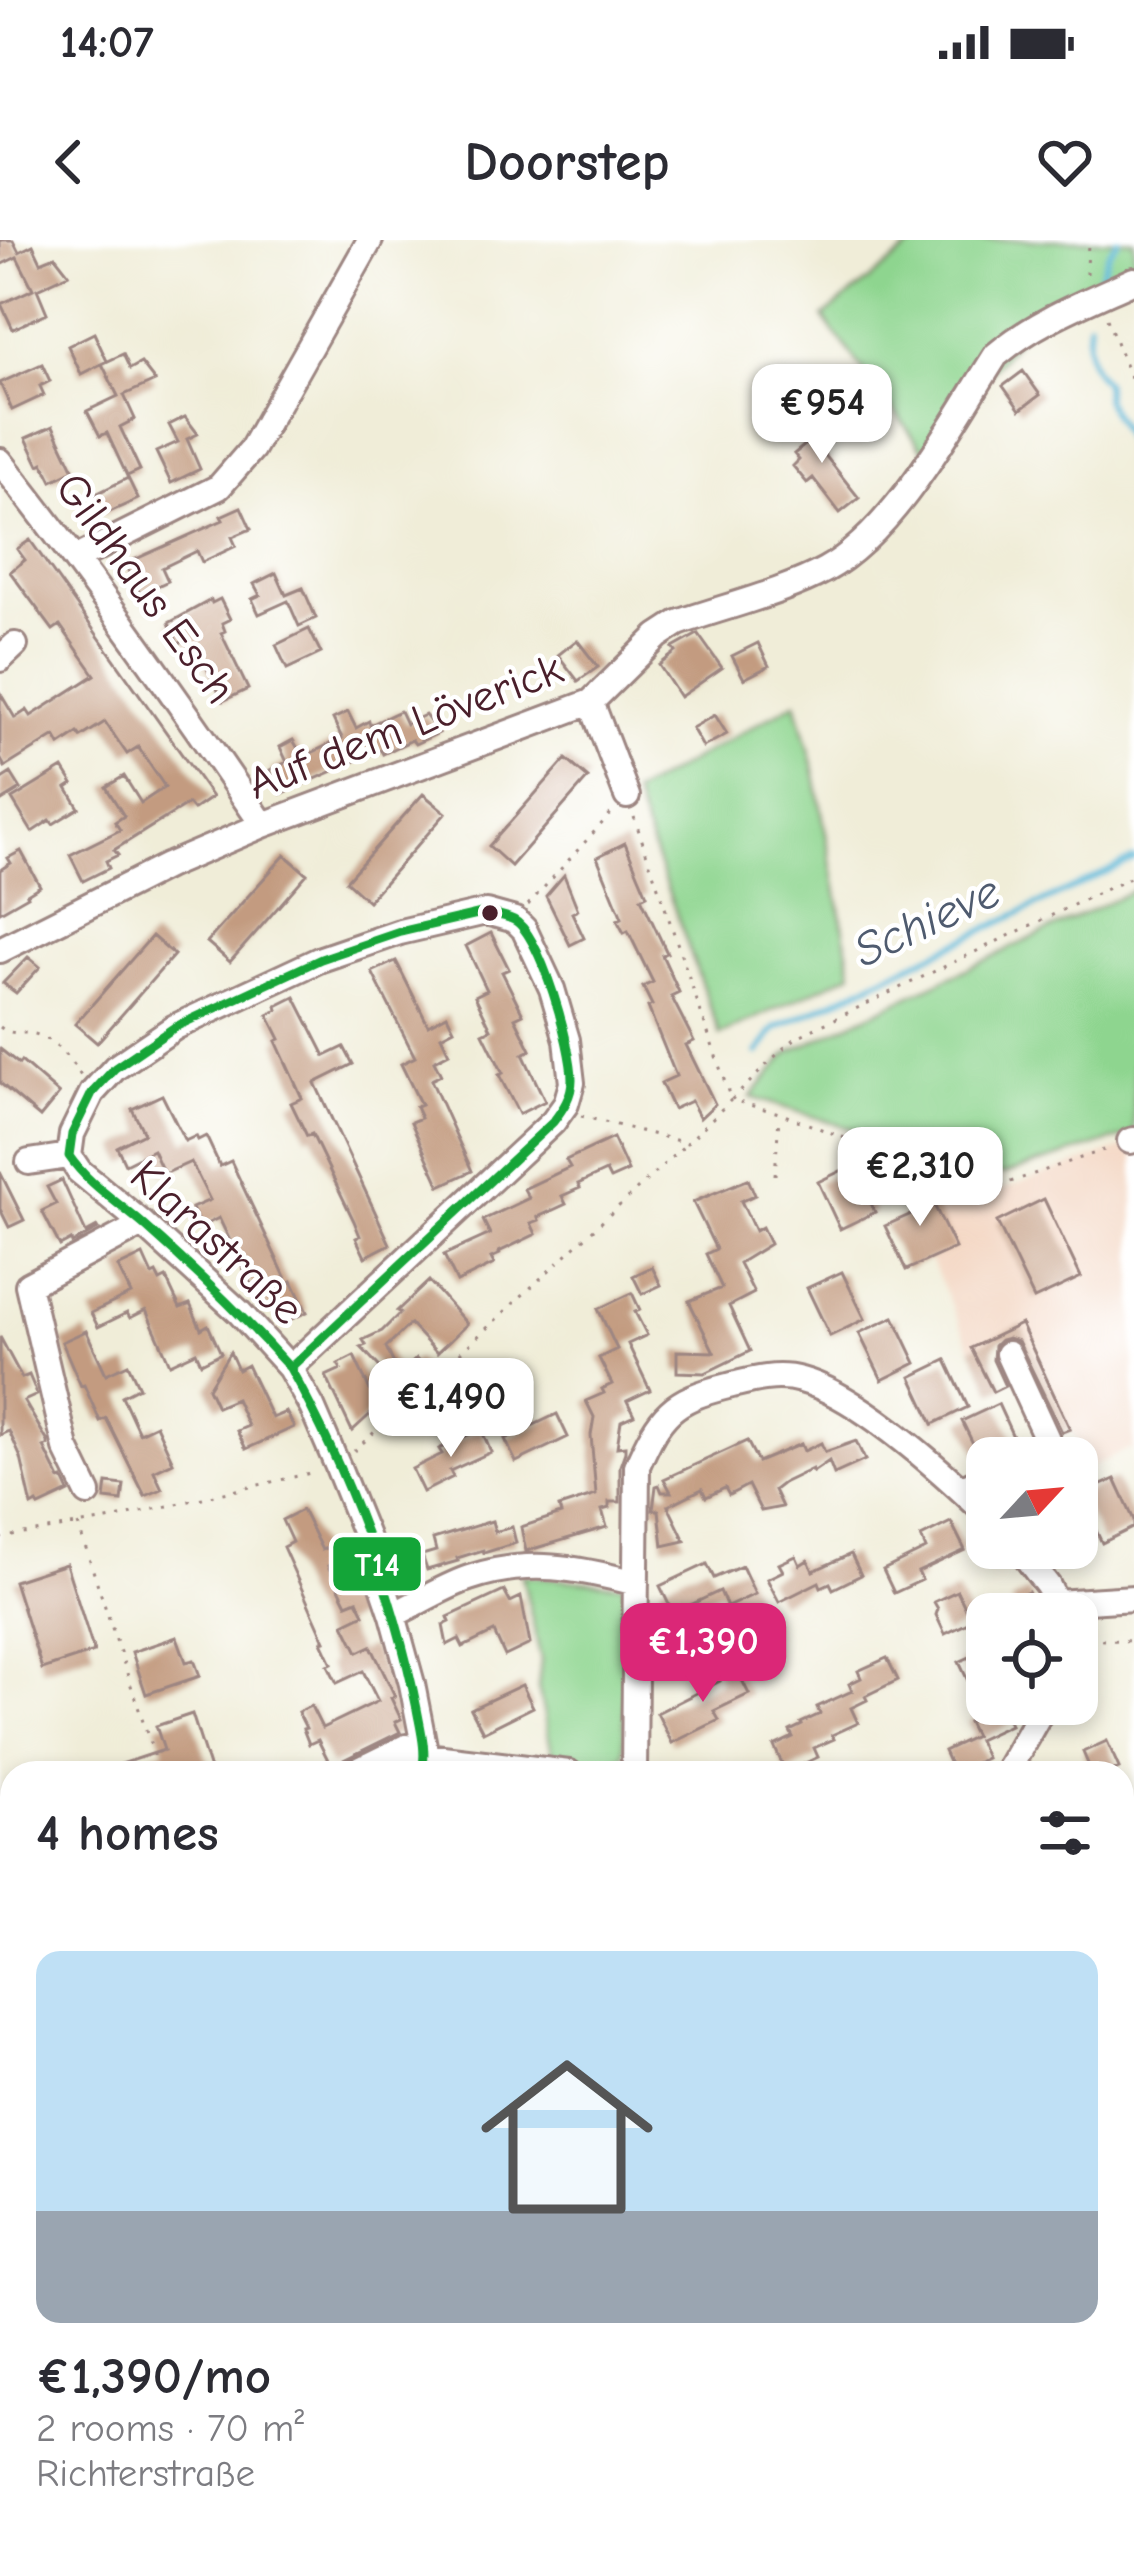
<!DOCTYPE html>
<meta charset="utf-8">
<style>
:root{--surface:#fff;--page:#f7f7f7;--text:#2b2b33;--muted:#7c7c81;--line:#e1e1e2;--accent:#db2777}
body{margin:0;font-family:"Comic Neue",sans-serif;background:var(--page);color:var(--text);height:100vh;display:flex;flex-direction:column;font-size:45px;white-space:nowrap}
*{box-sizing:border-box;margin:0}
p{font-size:39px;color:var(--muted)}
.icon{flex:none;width:66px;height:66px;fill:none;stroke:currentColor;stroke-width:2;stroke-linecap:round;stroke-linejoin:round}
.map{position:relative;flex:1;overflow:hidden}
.panel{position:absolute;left:0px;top:1521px;width:1134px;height:807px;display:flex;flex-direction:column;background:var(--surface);border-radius:36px 36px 0 0;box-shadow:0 6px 18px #0003}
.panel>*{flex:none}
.needle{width:78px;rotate:64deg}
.fabs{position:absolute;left:966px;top:1197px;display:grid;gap:24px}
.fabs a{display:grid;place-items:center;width:132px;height:132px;border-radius:24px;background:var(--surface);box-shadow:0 6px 18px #0003;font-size:60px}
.price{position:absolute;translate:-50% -102px;padding:0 27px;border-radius:24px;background:#fff;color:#222;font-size:39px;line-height:78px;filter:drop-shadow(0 3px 6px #0008)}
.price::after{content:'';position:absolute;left:50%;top:72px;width:36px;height:27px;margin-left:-18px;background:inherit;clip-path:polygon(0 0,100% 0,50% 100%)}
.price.current{background:var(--accent);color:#fff}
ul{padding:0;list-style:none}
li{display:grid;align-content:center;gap:24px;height:636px;padding:0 36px}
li+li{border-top:3px solid var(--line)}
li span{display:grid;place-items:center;height:372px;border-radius:24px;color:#555}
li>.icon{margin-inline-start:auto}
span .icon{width:216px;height:216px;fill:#fffc;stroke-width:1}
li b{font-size:51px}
h2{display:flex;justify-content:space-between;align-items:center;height:144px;padding:0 36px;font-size:51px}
.status{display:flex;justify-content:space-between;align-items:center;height:84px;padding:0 60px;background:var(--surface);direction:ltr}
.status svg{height:33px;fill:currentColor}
header{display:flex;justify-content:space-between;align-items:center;height:156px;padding:0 36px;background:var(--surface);font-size:54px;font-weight:700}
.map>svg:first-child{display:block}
.built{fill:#f3d4bf}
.green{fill:#8ed58f;stroke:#6c7a5d;stroke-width:3}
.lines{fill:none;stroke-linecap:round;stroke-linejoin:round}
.stream{stroke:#56b6d5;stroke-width:6}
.building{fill:#c39b80}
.major-tunnel{stroke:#cfc4b5;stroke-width:30;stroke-dasharray:30 15;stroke-linecap:butt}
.minor-casing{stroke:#9d8682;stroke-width:30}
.major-casing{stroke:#9d8682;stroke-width:36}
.path{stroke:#9d8682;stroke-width:3;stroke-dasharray:3 9;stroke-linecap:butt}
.minor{stroke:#fff;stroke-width:24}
.major{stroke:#fff;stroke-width:30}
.bus-1-casing{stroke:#fff;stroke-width:18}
.bus-1{stroke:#13a538;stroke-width:9}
.bus-dot{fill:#4a1f2b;stroke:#fff;stroke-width:4.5}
.labels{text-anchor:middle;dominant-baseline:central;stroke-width:9;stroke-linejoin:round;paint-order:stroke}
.street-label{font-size:45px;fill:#4a1f2b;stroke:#fff}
.water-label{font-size:48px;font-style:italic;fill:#4f5b6f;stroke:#fff}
.line-badge{stroke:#fff;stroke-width:4.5}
.badge-label{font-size:33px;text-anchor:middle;font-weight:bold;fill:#fff}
</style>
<div class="status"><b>14:07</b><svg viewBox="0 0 49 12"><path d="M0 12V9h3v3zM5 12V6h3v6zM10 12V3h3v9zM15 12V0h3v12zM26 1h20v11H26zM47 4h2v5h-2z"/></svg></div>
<header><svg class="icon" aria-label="back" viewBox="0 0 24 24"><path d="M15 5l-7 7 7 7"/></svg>Doorstep<svg class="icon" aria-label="heart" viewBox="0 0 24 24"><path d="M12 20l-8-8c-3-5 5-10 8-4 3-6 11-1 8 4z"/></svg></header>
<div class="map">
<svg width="1134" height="2327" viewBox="0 0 1134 2327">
<rect width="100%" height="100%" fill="#fff"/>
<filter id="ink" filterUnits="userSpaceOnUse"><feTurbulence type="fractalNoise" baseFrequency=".00833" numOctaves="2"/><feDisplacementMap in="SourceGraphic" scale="24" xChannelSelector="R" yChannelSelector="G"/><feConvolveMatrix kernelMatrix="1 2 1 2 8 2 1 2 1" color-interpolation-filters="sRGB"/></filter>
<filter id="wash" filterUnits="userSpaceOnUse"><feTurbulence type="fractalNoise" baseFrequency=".004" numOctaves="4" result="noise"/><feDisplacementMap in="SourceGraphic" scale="48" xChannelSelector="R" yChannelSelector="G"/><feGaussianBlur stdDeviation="2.7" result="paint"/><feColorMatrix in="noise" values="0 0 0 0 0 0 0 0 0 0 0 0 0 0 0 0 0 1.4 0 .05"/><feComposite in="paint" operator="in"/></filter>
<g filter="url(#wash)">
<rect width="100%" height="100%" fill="#f0edd8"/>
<path class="built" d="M1134,904V1212L1131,1208L1090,1228L1021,1085L971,1108L930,1020L954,1008L919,934L985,955Z"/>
<path class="green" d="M920,0H1134V32L1033,80L925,212L823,77Z
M796,462L813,524L852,733L720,795L633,554Z
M1134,650V894L1005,934H995L751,857L788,813Z
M522,1335L624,1345V1515L599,1527L553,1516L538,1448L541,1420Z
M1122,1962H1134V2098H1122Z
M12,2164V2292L0,2296V2167Z"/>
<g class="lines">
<path class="stream" d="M1100,36L1109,12L1118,0
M1089,82C1086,108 1086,123 1105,143V159L1134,213
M758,813L775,789L1134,619"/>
</g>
<g id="blocks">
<path class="building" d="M0,0H13L19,12L33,5L41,22L55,16L69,34L37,49L47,73L13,89L1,64L33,49L17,17L0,25Z
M94,93L107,121L81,134L68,106Z
M123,114L130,129L141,123L155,141L124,155L135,179L120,187L140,230L127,236L107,193L100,196L87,171L118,156L102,124Z
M42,124L50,141L40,146L44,155L12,170L0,143Z
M1023,131L1040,155L1020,170L1003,146Z
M811,172L828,194L816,204L859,258L840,273L813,238L807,243L793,226L799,220L794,214L811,200L797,183Z
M185,177L198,194L187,199L200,229L171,243L156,212L178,202L169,185Z
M53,186L74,230L52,241L43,223L39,225L26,198Z
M128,238L138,259L103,275L94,255Z
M241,267L251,289L232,297L236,306L202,322L197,311L162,328L168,341L140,354L125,324L223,280L221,276Z
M30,300L212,557L193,570L188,564L114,610L118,615L106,621L109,628L83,641L70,615L120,590L115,582L124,576L106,547L124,536L141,563L165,547L138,507L127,514L105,482L81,497L78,493L60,505L55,496L5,527L0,518V453L15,478L27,470L31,476L95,435L60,385L53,390L10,332L25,320L17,309Z
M276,333L286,355L303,348L316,378L299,386L288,361L259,374L252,359L260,355L254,344Z
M220,359L230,379L222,383L225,391L221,393L248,449L223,461L196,405L190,407L186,400L178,404L169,383L211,360L212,363Z
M309,389L321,413L287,429L276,405Z
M698,394L722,428L680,457L659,425L676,412L673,408Z
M577,400L598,427L578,441L558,415Z
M758,403L769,426L744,439L732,416Z
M400,471L406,484L425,475L439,493L415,504L412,500L383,514L381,510L281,554L270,530L287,522L280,507L293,500L303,517L342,498L333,479L348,472L356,488L369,481L370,485Z
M715,475L727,494L703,507L692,488Z
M566,519L588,538L511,626L489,606Z
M63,528L73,544L67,548L79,568L53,584L50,580L32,592L12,559Z
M11,533L21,549L0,562V540Z
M423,554L446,573L368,661L346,641Z
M625,603L647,655L641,658L667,713L662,715L679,752L671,756L694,801L686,805L715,864L700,878L691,861L673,869L661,843L676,836L648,767L652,765L643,747L653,742L628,691L624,693L617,680L622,678L597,617Z
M21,611L40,646L27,654L28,656L0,672V630L11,623L8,618Z
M285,615L307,634L230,722L207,702Z
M564,635L578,670L572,673L584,698L570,705L546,656Z
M491,693L509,729L502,732L523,774L515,778L531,810L523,814L545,861L519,874L499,835L503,833L483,793L491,789L475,756L487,750L466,706Z
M152,696L174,715L97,803L75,784Z
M28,717L40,727L16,753L3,743Z
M396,721L428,785L447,775L454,789L441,796L449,813L434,821L441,835L431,840L472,931L440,946L411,882L421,878L416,867L421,865L401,824L415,817L372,732Z
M295,757L325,816L344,807L353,824L315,843L390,1004L365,1017L356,998L360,996L354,981L312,894L307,896L291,863L302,858L276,801L280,799L268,775L278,770L277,766Z
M0,809L19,824L21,821L59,854L40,877L0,843Z
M162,855L185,901L196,896L198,900L206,896L220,926L231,921L288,1043L292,1041L307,1072L285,1082L276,1064L268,1069L262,1057L258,1059L219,978L200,987L192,968L210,960L191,922L164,934L153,910L125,924L117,907L144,893L132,869Z
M613,898L628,931L610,939L606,931L578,944L580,948L562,956L566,964L538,977L539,980L531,983L536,994L499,1012L500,1014L491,1018L494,1024L457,1042L444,1015L490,994L483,980L529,958L524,949L570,927L566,920Z
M853,925L875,972L840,989L818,942Z
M0,932L24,980L9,987L0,969Z
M919,934L955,1008L906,1030L885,986L918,971L904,941Z
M748,939L755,955L741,961L755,991L762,987L770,1004L739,1023L754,1053L729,1066L750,1111L705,1133L677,1132V1111L714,1112L689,1061L722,1048L706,1014L716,1009L693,962Z
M62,940L86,993L97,987L98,989L72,1003L71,1000L60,1006L42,971L56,964L47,947Z
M1044,959L1081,1037L1034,1059L997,982Z
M143,1015L152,1035L156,1033L160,1041L166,1038L180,1068L190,1064L201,1089L208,1085L221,1113L201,1123L196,1112L170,1124L146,1070L130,1078L127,1073L98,1087L91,1073L131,1054L118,1027Z
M652,1027L661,1045L642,1054L633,1036Z
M842,1032L865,1079L830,1096L807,1048Z
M429,1041L467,1084L437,1113L410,1084L386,1107L399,1135L416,1119L428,1132L406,1155L361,1107L366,1105L363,1100L382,1091L400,1073L397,1071Z
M632,1053L640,1070L635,1072L647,1095L628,1104L650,1150L627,1161L634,1175L621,1181L617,1207L625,1206V1212L620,1226V1262H609V1268L602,1270L607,1287L526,1311L521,1287L561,1274L559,1267L596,1255L591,1195L594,1177L586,1161L604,1153L602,1149L612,1144L599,1118L617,1109L598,1069Z
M894,1077L916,1123L882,1140L859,1093Z
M1021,1084L1070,1189L1062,1192L1018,1101L1008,1098L1000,1100L994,1106L993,1120L1005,1146L993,1152L971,1108Z
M86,1091L106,1134L128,1124L139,1147L122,1156L139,1193L156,1185L173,1222L154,1231L162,1249L145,1256L106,1178L100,1181L84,1145L81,1146L62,1102Z
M0,1097L22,1138L29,1135L35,1149L37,1155L24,1161L48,1202V1205L44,1207L60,1240L63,1239L69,1252L39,1266L37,1263L32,1266L21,1218L9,1191L0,1195Z
M230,1112L238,1130L247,1125L272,1178L286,1172L294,1187L246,1209L237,1191L248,1186L236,1159L217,1167L208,1148Z
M354,1116L378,1167L352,1191L326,1136L341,1129L338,1124Z
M946,1120L968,1167L933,1184L911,1137Z
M998,1164L1016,1203L1008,1210L1006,1218H980L962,1181Z
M557,1174L568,1197L516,1222L505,1199Z
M481,1189L491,1212L450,1231L453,1237L423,1252L412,1229L442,1214L439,1209Z
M747,1201L758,1222L801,1204L804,1211L821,1203L825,1212L856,1201L865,1220L834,1234L829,1221L813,1232L812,1229L783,1243L774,1250L782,1267L761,1271L748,1245L729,1255L725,1248L706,1257L702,1249L668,1266L685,1301L663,1306L659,1270H653L656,1246L659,1245L662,1252H671L664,1239Z
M1115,1239L1134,1280V1287L1102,1303L1079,1255Z
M107,1243L124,1245L122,1261L105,1259Z
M302,1270L322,1310L336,1303L343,1318L328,1326L347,1364L357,1360L364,1374L344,1384L358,1412L371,1406L395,1456L391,1458L401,1479L395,1482L400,1492L331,1526L318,1500L309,1504L303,1489L306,1488L298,1472L311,1466L322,1488L378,1461L363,1431L337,1443L328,1425L332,1423L322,1402L325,1401L283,1307L292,1302L282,1280Z
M492,1281L495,1292L512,1287L516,1303L484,1313L483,1310L457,1318L458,1321L427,1330L422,1315L436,1311L433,1299Z
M951,1282L965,1310L918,1332L922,1340L894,1353L883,1330L926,1309L921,1297Z
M851,1314L861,1335L833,1349L830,1343L821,1347L819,1342L779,1362L767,1339L783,1331L779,1324L796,1316L800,1325L808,1320L813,1331Z
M66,1324L94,1412L42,1429L14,1341Z
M707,1324L714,1338L742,1326L755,1354L727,1367L720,1351L673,1373L660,1346Z
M504,1351L510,1362L521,1357L530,1404L505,1416L494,1392L463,1407L459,1399L447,1405L443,1385L450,1382L448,1377Z
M957,1351L972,1381L945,1394L936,1375L938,1369L934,1362Z
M1028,1352L1039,1374H1017L1011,1361Z
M177,1397L186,1422L194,1420L200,1436L146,1454L132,1412Z
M987,1409V1434L969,1443L959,1422Z
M887,1418L898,1440L865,1456L867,1460L851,1468L858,1483L832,1495L834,1499L814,1508L818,1517L786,1532L774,1506L793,1497L790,1491L802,1485L801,1483L820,1474L817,1467L852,1451L849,1444L861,1438L858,1431Z
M734,1424L749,1454L714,1471L719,1480L672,1503L657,1473L720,1441L716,1432Z
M522,1445L533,1467L483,1492L471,1469Z
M1002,1466L1010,1485L978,1500L986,1518L954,1533L944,1511L975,1496L968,1482Z
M192,1474L211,1533H103V1530L164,1510L156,1486Z
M1107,1501L1119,1528L1107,1533H1092L1083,1512Z"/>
</g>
</g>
<g filter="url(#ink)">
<use href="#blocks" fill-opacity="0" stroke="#9d8682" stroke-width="3"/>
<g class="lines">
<path class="major-tunnel" d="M0,2232L12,2228"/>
<g class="minor-casing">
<path id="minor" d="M0,221C93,339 179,461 263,585
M77,318L219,247L252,209L370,0
M0,419L15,405
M591,462L627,556
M0,710L167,626L263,585L591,462L658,396L678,383C723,367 785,352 825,330C896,291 953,182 996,115C1036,81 1086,62 1134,40
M1130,901L1134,900
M69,916L72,894L92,853L115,828L175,787L321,719L400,692L486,672L515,680L524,689L552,749L567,800L572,843L566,864L553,882L290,1128
M69,916L79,931L143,984L239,1072L290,1128L312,1167L338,1227L366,1296L393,1375L412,1444L426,1516L422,1533
M29,922L69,916
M1008,1114L1047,1199L1039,1210L1022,1218
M961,1249L987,1236
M88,1253L66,1208L28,1045L143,984
M1019,1308L1048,1346L1061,1374
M1056,1363L1134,1358
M393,1375C418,1363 443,1347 469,1338C528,1318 578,1328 636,1343
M353,1533L406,1507L426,1516L569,1533
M634,1533L637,1226C660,1174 671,1160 728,1146C752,1140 776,1133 801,1140C858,1155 943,1232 987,1274
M1006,1533L1045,1464
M1122,1664L1134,1659
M1122,2144L1134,2146
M123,2316L127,2327
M599,2316L604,2327
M441,2327L470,2316"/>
</g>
<g class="major-casing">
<path id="major" d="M1122,2077L1134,2082"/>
</g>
<path class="path" d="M1087,34L1088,0
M1107,79L1134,147
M634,577L731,860C753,841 777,811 799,796L1134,636
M528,665L614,570
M0,787C13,797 24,790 38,795C57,802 70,820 81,836
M581,876L687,903L731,860L779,873L984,951L1110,908
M775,935L779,877
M354,1211L687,903
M78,1285L160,1533
M0,1298L107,1280L315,1232
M1077,1399L1134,1401
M0,1583L12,1594
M0,1675L12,1672
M0,1699L12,1770
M1122,1771L1134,1765
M0,1836L12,1834
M1122,1994L1134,2000
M1122,2200L1134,2171
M0,2228L12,2224
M894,2327L897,2316"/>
<use href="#minor" class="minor"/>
<use href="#major" class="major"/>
<g class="bus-1-casing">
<path id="bus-1" d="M486,672C494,674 506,676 514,680C541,694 572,808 572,839C572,856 563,869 553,882L290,1128C244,1077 195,1030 144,985C119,963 88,944 69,916L72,894L92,853L115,828L175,787L321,719L400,692Z
M290,1128C347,1230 394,1354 417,1469C421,1491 427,1511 422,1533"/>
</g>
<use href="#bus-1" class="bus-1"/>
</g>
</g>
<circle class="bus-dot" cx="490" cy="673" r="10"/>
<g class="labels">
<g class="street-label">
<text transform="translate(146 348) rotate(54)">Gildhaus Esch</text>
<text transform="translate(405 486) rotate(-21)">Auf dem Löverick</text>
<text transform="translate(217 1002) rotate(43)">Klarastraße</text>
</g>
<g class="water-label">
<text transform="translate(927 681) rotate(-25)">Schieve</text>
</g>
</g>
<rect class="line-badge" x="331" y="1295" width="92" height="58" rx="12" fill="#13a538"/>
<g class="badge-label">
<text x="377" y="1336">T14</text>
</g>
</svg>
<div class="fabs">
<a><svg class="needle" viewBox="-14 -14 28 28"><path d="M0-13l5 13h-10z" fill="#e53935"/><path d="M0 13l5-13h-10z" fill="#7c7c81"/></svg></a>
<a><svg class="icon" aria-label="locate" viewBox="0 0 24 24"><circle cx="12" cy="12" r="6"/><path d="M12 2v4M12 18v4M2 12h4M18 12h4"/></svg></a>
</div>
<b class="price" style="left:822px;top:226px">€954</b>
<b class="price" style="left:920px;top:989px">€2,310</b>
<b class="price" style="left:451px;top:1220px">€1,490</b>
<b class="price current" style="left:703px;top:1465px">€1,390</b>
<section class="panel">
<h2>4 homes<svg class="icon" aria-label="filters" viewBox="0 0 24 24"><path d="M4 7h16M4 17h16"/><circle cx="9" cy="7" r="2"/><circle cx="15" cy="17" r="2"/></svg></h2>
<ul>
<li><span style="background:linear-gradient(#bfe0f5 70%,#9aa5b1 0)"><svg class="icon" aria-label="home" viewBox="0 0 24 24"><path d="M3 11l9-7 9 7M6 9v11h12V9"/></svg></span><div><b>€1,390/mo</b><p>2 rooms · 70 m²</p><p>Richterstraße</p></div></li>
</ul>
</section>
</div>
